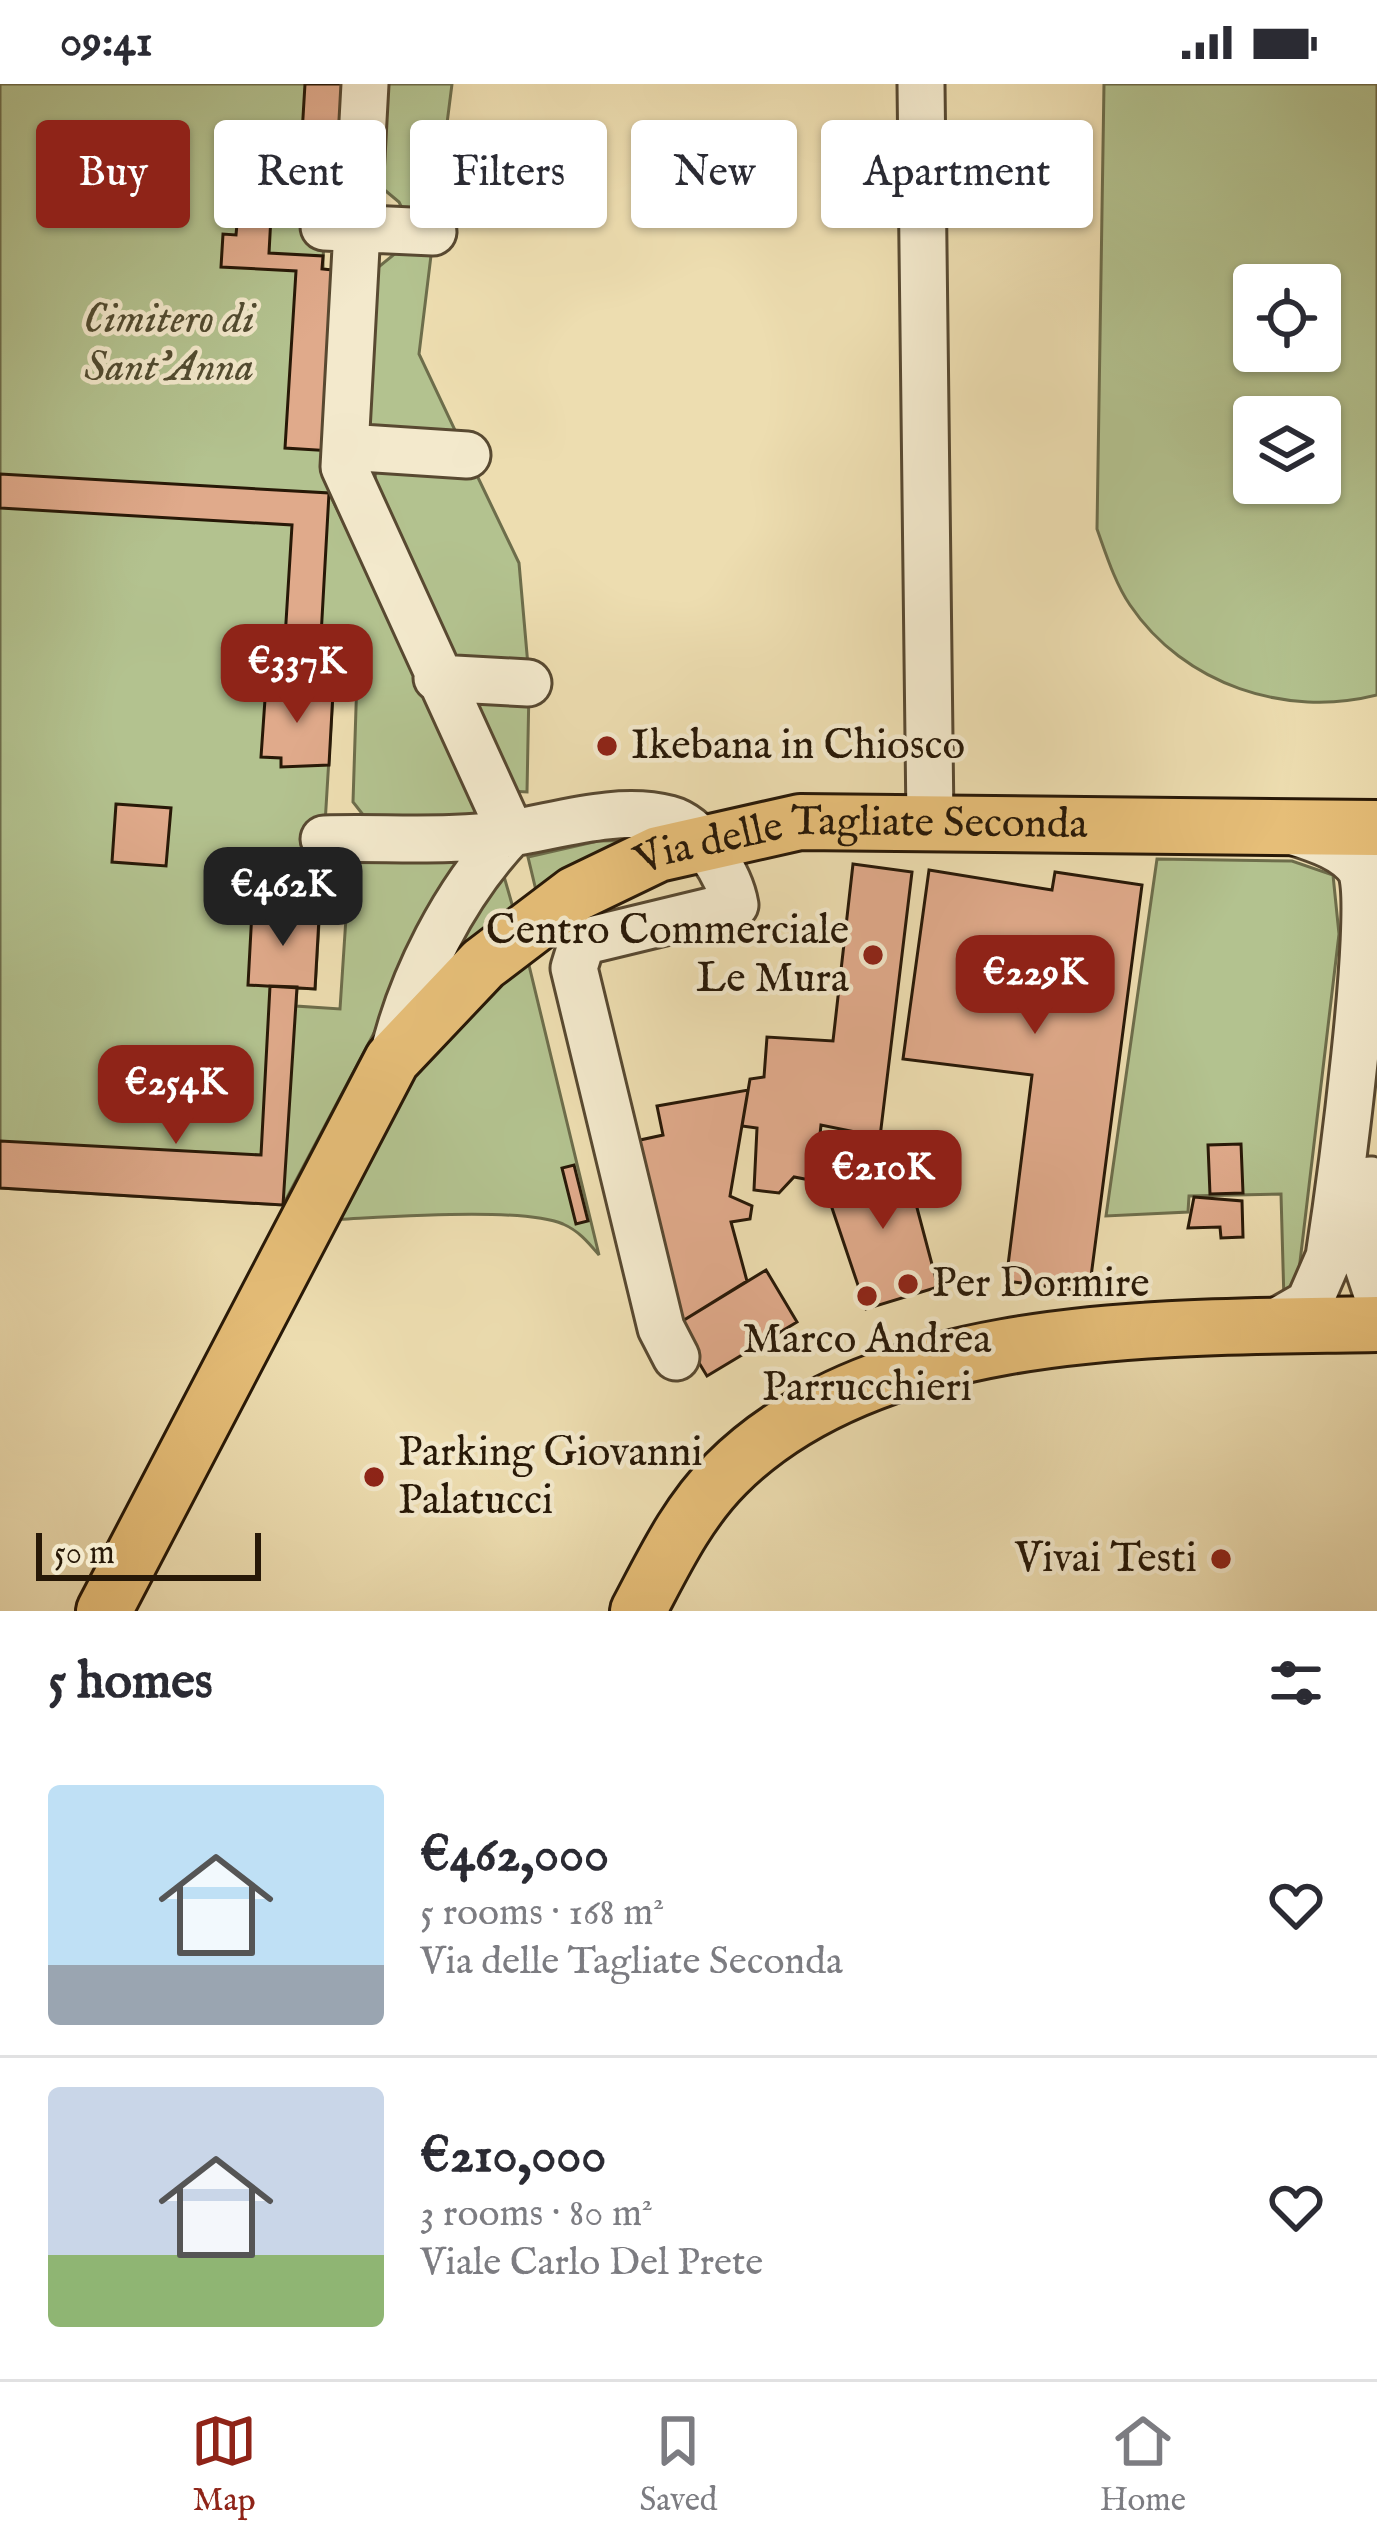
<!DOCTYPE html>
<meta charset="utf-8">
<style>
:root{--surface:#fff;--page:#f7f7f7;--text:#2b2b33;--muted:#7c7c81;--line:#e1e1e2;--accent:#8f2418}
body{margin:0;font-family:"IM FELL English",serif;background:var(--page);color:var(--text);height:100vh;display:flex;flex-direction:column;font-size:45px;white-space:nowrap}
*{box-sizing:border-box;margin:0}
p{font-size:39px;color:var(--muted)}
.icon{flex:none;width:66px;height:66px;fill:none;stroke:currentColor;stroke-width:2;stroke-linecap:round;stroke-linejoin:round}
.map{position:relative;height:1527px;overflow:hidden}
.details{display:flex;flex-direction:column;background:var(--surface);flex:1}
.details>*{flex:none}
.banner{position:absolute;left:36px;top:36px;width:1305px;height:108px;display:flex;gap:24px}
.tools{position:absolute;left:1233px;top:180px;display:grid;gap:24px}
.tools a{display:grid;place-items:center;width:108px;height:108px;border-radius:12px;background:var(--surface);box-shadow:0 3px 9px #0004;font-size:60px}
.scale{position:absolute;left:36px;bottom:30px;width:225px;box-sizing:border-box;padding-left:12px;border:6px solid #271807;border-top:0;font-size:33px;line-height:42px;white-space:nowrap;color:#271807;-webkit-text-stroke:9px #f3e9cc;paint-order:stroke}
.price{position:absolute;translate:-50% -102px;padding:0 27px;border-radius:24px;background:var(--accent);color:#fff;font-size:39px;line-height:78px;filter:drop-shadow(0 3px 6px #0008)}
.price::after{content:'';position:absolute;left:50%;top:72px;width:36px;height:27px;margin-left:-18px;background:inherit;clip-path:polygon(0 0,100% 0,50% 100%)}
.price.selected{background:#222;color:#fff}
ul{padding:0;list-style:none}
li{display:flex;align-items:center;gap:36px;height:300px;padding:0 48px}
li+li{border-top:3px solid var(--line)}
li span{display:grid;place-items:center;flex:none;width:336px;height:240px;border-radius:12px;color:#555}
li>.icon{margin-inline-start:auto}
span .icon{width:144px;height:144px;fill:#fffc;stroke-width:1}
li b{font-size:51px}
h2{display:flex;justify-content:space-between;align-items:center;height:144px;padding:0 48px;font-size:51px}
.pill{padding:0 42px;border-radius:12px;background:var(--surface);box-shadow:0 3px 9px #0004;font-size:42px;line-height:108px}
.pill.selected{background:var(--accent);color:#fff}
.status{display:flex;justify-content:space-between;align-items:center;height:84px;padding:0 60px;background:var(--surface);direction:ltr}
.status svg{height:33px;fill:currentColor}
.tab-bar{display:flex;justify-content:space-around;align-items:center;height:168px;border-top:3px solid var(--line);background:var(--surface);font-size:33px;color:var(--muted)}
.tab-bar a{display:grid;justify-items:center;gap:6px}
.tab-bar .selected{color:var(--accent)}
.map>svg:first-child{display:block}
.green{fill:#b3c28f;stroke:#6d6d4b;stroke-width:3;fill-rule:evenodd}
.building{fill:#e0aa8b;stroke:#271807;stroke-width:3}
.lines{fill:none;stroke-linecap:round;stroke-linejoin:round}
.minor-casing{stroke:#584931;stroke-width:51}
.major-casing{stroke:#271807;stroke-width:60}
.minor{stroke:#f3e9cc;stroke-width:45}
.major{stroke:#e6be78;stroke-width:54}
.poi-dot{fill:#8f2418;stroke:#f3e9cc;stroke-width:4.5}
.labels{text-anchor:middle;dominant-baseline:central;stroke-width:9;stroke-linejoin:round;paint-order:stroke}
.park-label{font-size:42px;font-style:italic;fill:#514b30;stroke:#f3e9cc}
.poi-label{font-size:42px;fill:#271807;stroke:#f3e9cc;text-anchor:start}
.street-label{font-size:42px;fill:#271807;stroke:#f3e9cc}
</style>
<div class="status"><b>09:41</b><svg viewBox="0 0 49 12"><path d="M0 12V9h3v3zM5 12V6h3v6zM10 12V3h3v9zM15 12V0h3v12zM26 1h20v11H26zM47 4h2v5h-2z"/></svg></div>
<div class="map">
<svg width="1377" height="1527" viewBox="0 0 1377 1527">
<rect width="100%" height="100%" fill="#edddb0"/>
<filter id="stains"><feTurbulence type="fractalNoise" baseFrequency=".00167" numOctaves="4"/><feColorMatrix values="0 0 0 0 .2 0 0 0 0 .09 0 0 0 0 .02 0 0 0 .5 -.17"/></filter>
<radialGradient id="worn" r=".72"><stop offset=".6" stop-color="#630" stop-opacity="0"/><stop offset="1" stop-color="#630" stop-opacity=".3"/></radialGradient>
<path class="green" d="M0,0H352C338,62 323,121 323,185L343,187L329,409L487,731L364,732L353,718L357,593L319,591L318,606L333,608L315,905L297,904L296,922L340,925L349,788L360,773L466,775L283,1121L0,1104Z
M377,0H452L435,134L406,132L399,118L381,103Z
M1104,0H1377V611C1286,634 1184,601 1130,521C1115,499 1106,470 1097,445ZM1254,201H1320V267H1254ZM1254,333H1320V399H1254Z
M433,155L419,270L462,361L356,354L376,185L402,164Z
M376,373L471,379L519,479L529,593L454,590L375,399Z
M461,601L529,604L527,708L510,707Z
M645,756L539,819L528,773L598,757Z
M1157,775L1292,777L1333,791L1339,850L1297,1203L1284,1217L1281,1110L1189,1112L1188,1128L1106,1132Z
M501,782L516,834L434,906Z
M527,873L599,1171C588,1158 579,1147 563,1140C519,1122 378,1134 325,1136L417,981Z"/>
<path class="building" d="M305,0H352L345,110L327,109L326,117L272,114L269,169L323,172L322,185L343,187L332,367L285,364L296,187L221,183L223,150L236,151L237,140V133L224,132L227,95L299,100Z
M0,390L329,409L318,606L282,603L292,441L0,424Z
M266,601L333,608L329,681L281,683V674L261,673Z
M116,720L171,724L166,782L112,778Z
M853,780L912,788L880,1053L821,1041L815,1097L794,1093L779,1109L754,1106L757,1044L742,1042L750,995L764,993L767,953L833,957Z
M929,786L1052,806L1055,788L1142,801L1089,1208L1006,1197L1032,991L903,975Z
M272,820L301,822V833L319,834L315,905L248,901L252,827L271,829Z
M270,902L297,903L283,1121L0,1104V1057L261,1071Z
M748,1006L730,1112L752,1122L750,1135L731,1138L747,1197L676,1241L631,1058L663,1051L657,1022Z
M1241,1060L1243,1109L1210,1110L1208,1061Z
M903,1071L938,1203L866,1225L831,1121L835,1092Z
M574,1081L588,1137L576,1140L562,1084Z
M1194,1113L1242,1117L1243,1153L1221,1154L1220,1143L1188,1144Z
M766,1186L797,1238L707,1292L676,1241Z"/>
<g class="lines">
<g class="minor-casing">
<path id="minor" d="M365,0L344,383L511,749
M921,0L930,737
M324,143L433,148
M346,363L467,371
M437,594L528,599
M324,755C385,753 452,759 512,749C560,741 619,722 669,735C700,743 730,792 735,821L582,858L574,884L661,1244L676,1273
M392,976C410,896 455,808 511,749
M1370,1096L1363,1168L1377,1210
M1269,1242L1309,1219L1329,1173C1339,1108 1377,830 1361,786C1346,763 1313,754 1288,746"/>
</g>
<g class="major-casing">
<g id="major">
<path id="s1" d="M104,1527L392,976L483,880L575,810L658,770L800,738L1377,744"/>
<path d="M638,1527C664,1478 687,1429 726,1390C880,1235 1172,1244 1377,1240"/>
</g>
</g>
<use href="#minor" class="minor"/>
<use href="#major" class="major"/>
</g>
<g class="poi-dot">
<circle cx="607" cy="662" r="12"/>
<circle cx="873" cy="871" r="12"/>
<circle cx="908" cy="1200" r="12"/>
<circle cx="867" cy="1212" r="12"/>
<circle cx="374" cy="1393" r="12"/>
<circle cx="1221" cy="1475" r="12"/>
</g>
<g class="labels">
<g class="park-label">
<text x="169" y="236">Cimitero di<tspan x="169" dy="48">Sant'Anna</tspan></text>
</g>
<g class="poi-label">
<text x="631" y="662">Ikebana in Chiosco</text>
<text x="849" y="847" text-anchor="end">Centro Commerciale<tspan x="849" dy="48">Le Mura</tspan></text>
<text x="932" y="1200">Per Dormire</text>
<text x="867" y="1256" text-anchor="middle">Marco Andrea<tspan x="867" dy="48">Parrucchieri</tspan></text>
<text x="398" y="1369">Parking Giovanni<tspan x="398" dy="48">Palatucci</tspan></text>
<text x="1197" y="1475" text-anchor="end">Vivai Testi</text>
</g>
<g class="street-label">
<text stroke="none"><textPath href="#s1" startOffset="1167">Via delle Tagliate Seconda</textPath></text>
</g>
</g>
<rect width="100%" height="100%" filter="url(#stains)"/>
<rect width="100%" height="100%" fill="url(#worn)"/>
</svg>
<div class="tools">
<a><svg class="icon" aria-label="locate" viewBox="0 0 24 24"><circle cx="12" cy="12" r="6"/><path d="M12 2v4M12 18v4M2 12h4M18 12h4"/></svg></a>
<a><svg class="icon" aria-label="layers" viewBox="0 0 24 24"><path d="M12 4l9 5-9 5-9-5zM3 14l9 5 9-5"/></svg></a>
</div>
<div class="scale">50 m</div>
<b class="price" style="left:297px;top:642px">€337K</b>
<b class="price selected" style="left:283px;top:865px">€462K</b>
<b class="price" style="left:1035px;top:953px">€229K</b>
<b class="price" style="left:176px;top:1063px">€254K</b>
<b class="price" style="left:883px;top:1148px">€210K</b>
<div class="banner">
<a class="pill selected">Buy</a>
<a class="pill">Rent</a>
<a class="pill">Filters</a>
<a class="pill">New</a>
<a class="pill">Apartment</a>
</div>
</div>
<section class="details">
<h2>5 homes<svg class="icon" aria-label="filters" viewBox="0 0 24 24"><path d="M4 7h16M4 17h16"/><circle cx="9" cy="7" r="2"/><circle cx="15" cy="17" r="2"/></svg></h2>
<ul>
<li><span style="background:linear-gradient(#bfe0f5 75%,#9aa5b1 0)"><svg class="icon" aria-label="home" viewBox="0 0 24 24"><path d="M3 11l9-7 9 7M6 9v11h12V9"/></svg></span><div><b>€462,000</b><p>5 rooms · 168 m²</p><p>Via delle Tagliate Seconda</p></div><svg class="icon" aria-label="heart" viewBox="0 0 24 24"><path d="M12 20l-8-8c-3-5 5-10 8-4 3-6 11-1 8 4z"/></svg></li>
<li><span style="background:linear-gradient(#c9d6e8 70%,#8fb573 0)"><svg class="icon" aria-label="home" viewBox="0 0 24 24"><path d="M3 11l9-7 9 7M6 9v11h12V9"/></svg></span><div><b>€210,000</b><p>3 rooms · 80 m²</p><p>Viale Carlo Del Prete</p></div><svg class="icon" aria-label="heart" viewBox="0 0 24 24"><path d="M12 20l-8-8c-3-5 5-10 8-4 3-6 11-1 8 4z"/></svg></li>
</ul>
</section>
<nav class="tab-bar">
<a class="selected"><svg class="icon" aria-label="map" viewBox="0 0 24 24"><path d="M3 6l6-2 6 2 6-2v14l-6 2-6-2-6 2zM9 4v14M15 6v14"/></svg>Map</a>
<a><svg class="icon" aria-label="saved" viewBox="0 0 24 24"><path d="M7 4h10v16l-5-4-5 4z"/></svg>Saved</a>
<a><svg class="icon" aria-label="home" viewBox="0 0 24 24"><path d="M3 11l9-7 9 7M6 9v11h12V9"/></svg>Home</a>
</nav>
